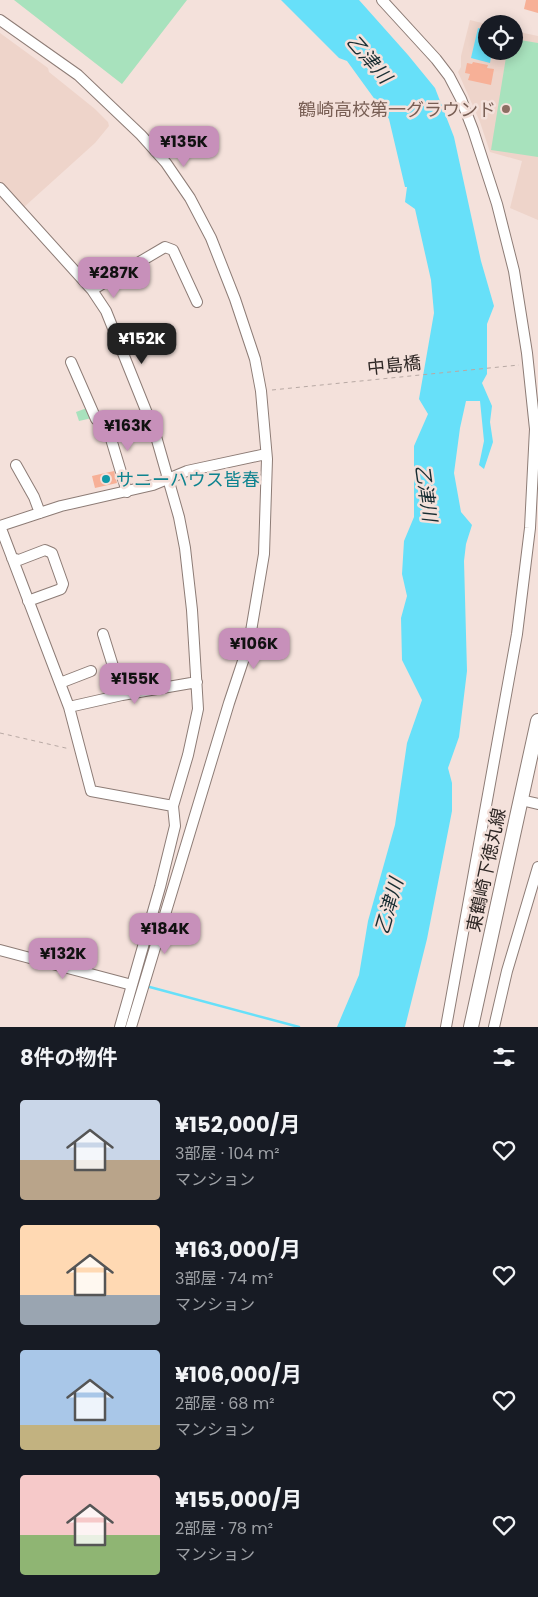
<!DOCTYPE html>
<html lang="ja">
<meta charset="utf-8">
<style>
:root{--surface:#171b24;--page:#20242c;--text:#f1f3f6;--muted:#9ea1a6;--accent:#c790ba}
body{margin:0;font-family:Poppins,"Noto Sans JP",sans-serif;background:var(--page);color:var(--text);height:100vh;display:flex;flex-direction:column;font-size:19px;white-space:nowrap}
*{box-sizing:border-box;margin:0}
p{font-size:16px;color:var(--muted)}
.icon{flex:none;width:28px;height:28px;fill:none;stroke:currentColor;stroke-width:2;stroke-linecap:round;stroke-linejoin:round}
.map{position:relative;height:1027px;overflow:hidden}
.drawer{display:flex;flex-direction:column;background:var(--surface);flex:1}
.drawer>*{flex:none}
.buttons{position:absolute;left:478px;top:15px;display:grid;gap:10px}
.buttons a{display:grid;place-items:center;width:45px;height:45px;border-radius:50%;background:var(--surface);box-shadow:0 2px 12px #0003;font-size:25px}
.price{position:absolute;translate:-50% -42px;padding:0 11px;border-radius:10px;background:var(--accent);color:#111;font-size:16px;line-height:32px;filter:drop-shadow(0 1px 2px #0008)}
.price::after{content:'';position:absolute;left:50%;top:30px;width:15px;height:11px;margin-left:-8px;background:inherit;clip-path:polygon(0 0,100% 0,50% 100%)}
.price.selected{background:#222;color:#fff}
ul{padding:0;list-style:none}
li{display:flex;align-items:center;gap:15px;height:125px;padding:0 20px}
li span{display:grid;place-items:center;flex:none;width:140px;height:100px;border-radius:5px;color:#555}
li>.icon{margin-inline-start:auto}
span .icon{width:60px;height:60px;fill:#fffc;stroke-width:1}
li b{font-size:21px}
h2{display:flex;justify-content:space-between;align-items:center;height:60px;padding:0 20px;font-size:21px}
.map>svg:first-child{display:block}
.built{fill:#eed4ca}
.green{fill:#a8e2bd}
.water{fill:#67e0f9}
.lines{fill:none;stroke-linecap:round;stroke-linejoin:round}
.stream{stroke:#67e0f9;stroke-width:2.5}
.building{fill:#f7b097}
.street-casing{stroke:#8d7c76;stroke-width:12}
.secondary-casing{stroke:#8d7c76;stroke-width:16}
.path{stroke:#b8a9a4;stroke-width:1;stroke-dasharray:4 4;stroke-linecap:butt}
.street{stroke:#fff;stroke-width:10}
.secondary{stroke:#fff;stroke-width:14}
.education-dot{fill:#8d6e63;stroke:#f4e1db;stroke-width:2}
.culture-dot{fill:#0f9aa8;stroke:#f4e1db;stroke-width:2}
.labels{text-anchor:middle;dominant-baseline:central;stroke-width:5;stroke-linejoin:round;paint-order:stroke}
.education-label{font-size:18px;fill:#785e54;stroke:#f4e1db;text-anchor:end}
.street-label{font-size:18px;fill:#2e2725;stroke:#f4e1db}
.culture-label{font-size:18px;fill:#0d838f;stroke:#f4e1db;text-anchor:start}
.water-label{font-size:19px;font-style:italic;fill:#182d32;stroke:#f4e1db}
</style>
<div class="map">
<svg width="538" height="1027" viewBox="0 0 538 1027">
<rect width="100%" height="100%" fill="#f4e1db"/>
<path class="built" d="M470,20L486,24V51H514V31L538,36V220L510,208L522,161L490,152L480,122L458,72L461,67V56Z
M0,33L48,68L49,72L95,109L108,122L109,126L95,143L23,208L0,184Z"/>
<path class="green" d="M14,0H187L122,84Z
M514,39L538,43V157L491,150L507,51H514Z
M87,408L92,418L79,421L76,412Z"/>
<path class="water" d="M281,0H359L408,55L435,88L454,137L481,261L494,306L487,324V374L482,383L492,406L490,422L493,442L484,469L479,465L484,441L480,401H466L460,428L454,473L461,512L472,525L466,544L464,561L467,671L459,737L448,768L452,783V811L427,939L405,1027H337L359,975L368,921L395,825L407,743L422,700L402,660L401,618L407,596L402,574L404,541L414,517V446L428,414L419,399L434,313L431,280L415,209L405,202L407,187H405L389,119L347,61L339,58Z
M478,28L486,30V51H492L490,63L471,58Z"/>
<g class="lines">
<path class="stream" d="M146,986L299,1027"/>
</g>
<path class="building" d="M526,0H538V13L524,9Z
M473,62L488,65L487,68L494,69L491,85L468,80L470,74L465,73L467,63L472,64Z
M114,471L117,483L95,488L92,476Z"/>
<g class="lines">
<g class="street-casing">
<path id="street" d="M382,0L436,59L449,76L461,99L473,130L497,204L514,271L527,353L535,429L530,528L517,634L446,1027
M0,20L78,75L141,135L166,163L190,198L211,238L235,299L255,359L261,391L267,459L264,554L249,643L229,703L131,1027
M0,188L92,290L106,311L155,433L179,517L185,548L192,610L198,709L188,755L173,806L175,826L160,887L120,1027
M92,290L165,247L173,250L197,302
M71,362L96,419L148,416
M105,419L127,492
M16,465L34,497L40,513
M0,526L69,707L91,791L173,806
M0,526L61,506L153,485L187,471L266,454
M12,558L19,560L45,550L52,553L63,584L61,589L28,601
M103,634L122,695
M60,683L91,671
M69,707L122,695L197,682
M521,800L538,804
M0,950L132,985
M494,1027L507,971L538,867"/>
</g>
<g class="secondary-casing">
<path id="secondary" d="M471,1027L538,721"/>
</g>
<path class="path" d="M272,390L519,365
M0,733L70,749"/>
<use href="#street" class="street"/>
<use href="#secondary" class="secondary"/>
</g>
<circle class="education-dot" cx="506" cy="109" r="5"/>
<circle class="culture-dot" cx="106" cy="479" r="5"/>
<g class="labels">
<g class="education-label">
<text x="496" y="109">鶴崎高校第一グラウンド</text>
</g>
<g class="street-label">
<text transform="translate(394 365) rotate(-6)">中島橋</text>
<text transform="translate(486 870) rotate(-78)">東鶴崎下徳丸線</text>
</g>
<g class="culture-label">
<text x="116" y="479">サニーハウス皆春</text>
</g>
<g class="water-label">
<text transform="translate(369 59) rotate(49)">乙津川</text>
<text transform="translate(426 493) rotate(82)">乙津川</text>
<text transform="translate(389 906) rotate(-74)">乙津川</text>
</g>
</g>
</svg>
<div class="buttons">
<a><svg class="icon" aria-label="locate" viewBox="0 0 24 24"><circle cx="12" cy="12" r="6"/><path d="M12 2v4M12 18v4M2 12h4M18 12h4"/></svg></a>
</div>
<b class="price" style="left:184px;top:168px">¥135K</b>
<b class="price" style="left:114px;top:299px">¥287K</b>
<b class="price selected" style="left:142px;top:365px">¥152K</b>
<b class="price" style="left:128px;top:452px">¥163K</b>
<b class="price" style="left:254px;top:670px">¥106K</b>
<b class="price" style="left:135px;top:705px">¥155K</b>
<b class="price" style="left:165px;top:955px">¥184K</b>
<b class="price" style="left:63px;top:980px">¥132K</b>
</div>
<section class="drawer">
<h2>8件の物件<svg class="icon" aria-label="filters" viewBox="0 0 24 24"><path d="M4 7h16M4 17h16"/><circle cx="9" cy="7" r="2"/><circle cx="15" cy="17" r="2"/></svg></h2>
<ul>
<li><span style="background:linear-gradient(#c9d6e8 60%,#b9a48a 0)"><svg class="icon" aria-label="home" viewBox="0 0 24 24"><path d="M3 11l9-7 9 7M6 9v11h12V9"/></svg></span><div><b>¥152,000/月</b><p>3部屋 · 104 m²</p><p>マンション</p></div><svg class="icon" aria-label="heart" viewBox="0 0 24 24"><path d="M12 20l-8-8c-3-5 5-10 8-4 3-6 11-1 8 4z"/></svg></li>
<li><span style="background:linear-gradient(#ffd9b3 70%,#9aa5b1 0)"><svg class="icon" aria-label="home" viewBox="0 0 24 24"><path d="M3 11l9-7 9 7M6 9v11h12V9"/></svg></span><div><b>¥163,000/月</b><p>3部屋 · 74 m²</p><p>マンション</p></div><svg class="icon" aria-label="heart" viewBox="0 0 24 24"><path d="M12 20l-8-8c-3-5 5-10 8-4 3-6 11-1 8 4z"/></svg></li>
<li><span style="background:linear-gradient(#a9c7e8 75%,#c2b280 0)"><svg class="icon" aria-label="home" viewBox="0 0 24 24"><path d="M3 11l9-7 9 7M6 9v11h12V9"/></svg></span><div><b>¥106,000/月</b><p>2部屋 · 68 m²</p><p>マンション</p></div><svg class="icon" aria-label="heart" viewBox="0 0 24 24"><path d="M12 20l-8-8c-3-5 5-10 8-4 3-6 11-1 8 4z"/></svg></li>
<li><span style="background:linear-gradient(#f6c9c9 60%,#8fb573 0)"><svg class="icon" aria-label="home" viewBox="0 0 24 24"><path d="M3 11l9-7 9 7M6 9v11h12V9"/></svg></span><div><b>¥155,000/月</b><p>2部屋 · 78 m²</p><p>マンション</p></div><svg class="icon" aria-label="heart" viewBox="0 0 24 24"><path d="M12 20l-8-8c-3-5 5-10 8-4 3-6 11-1 8 4z"/></svg></li>
</ul>
</section>
